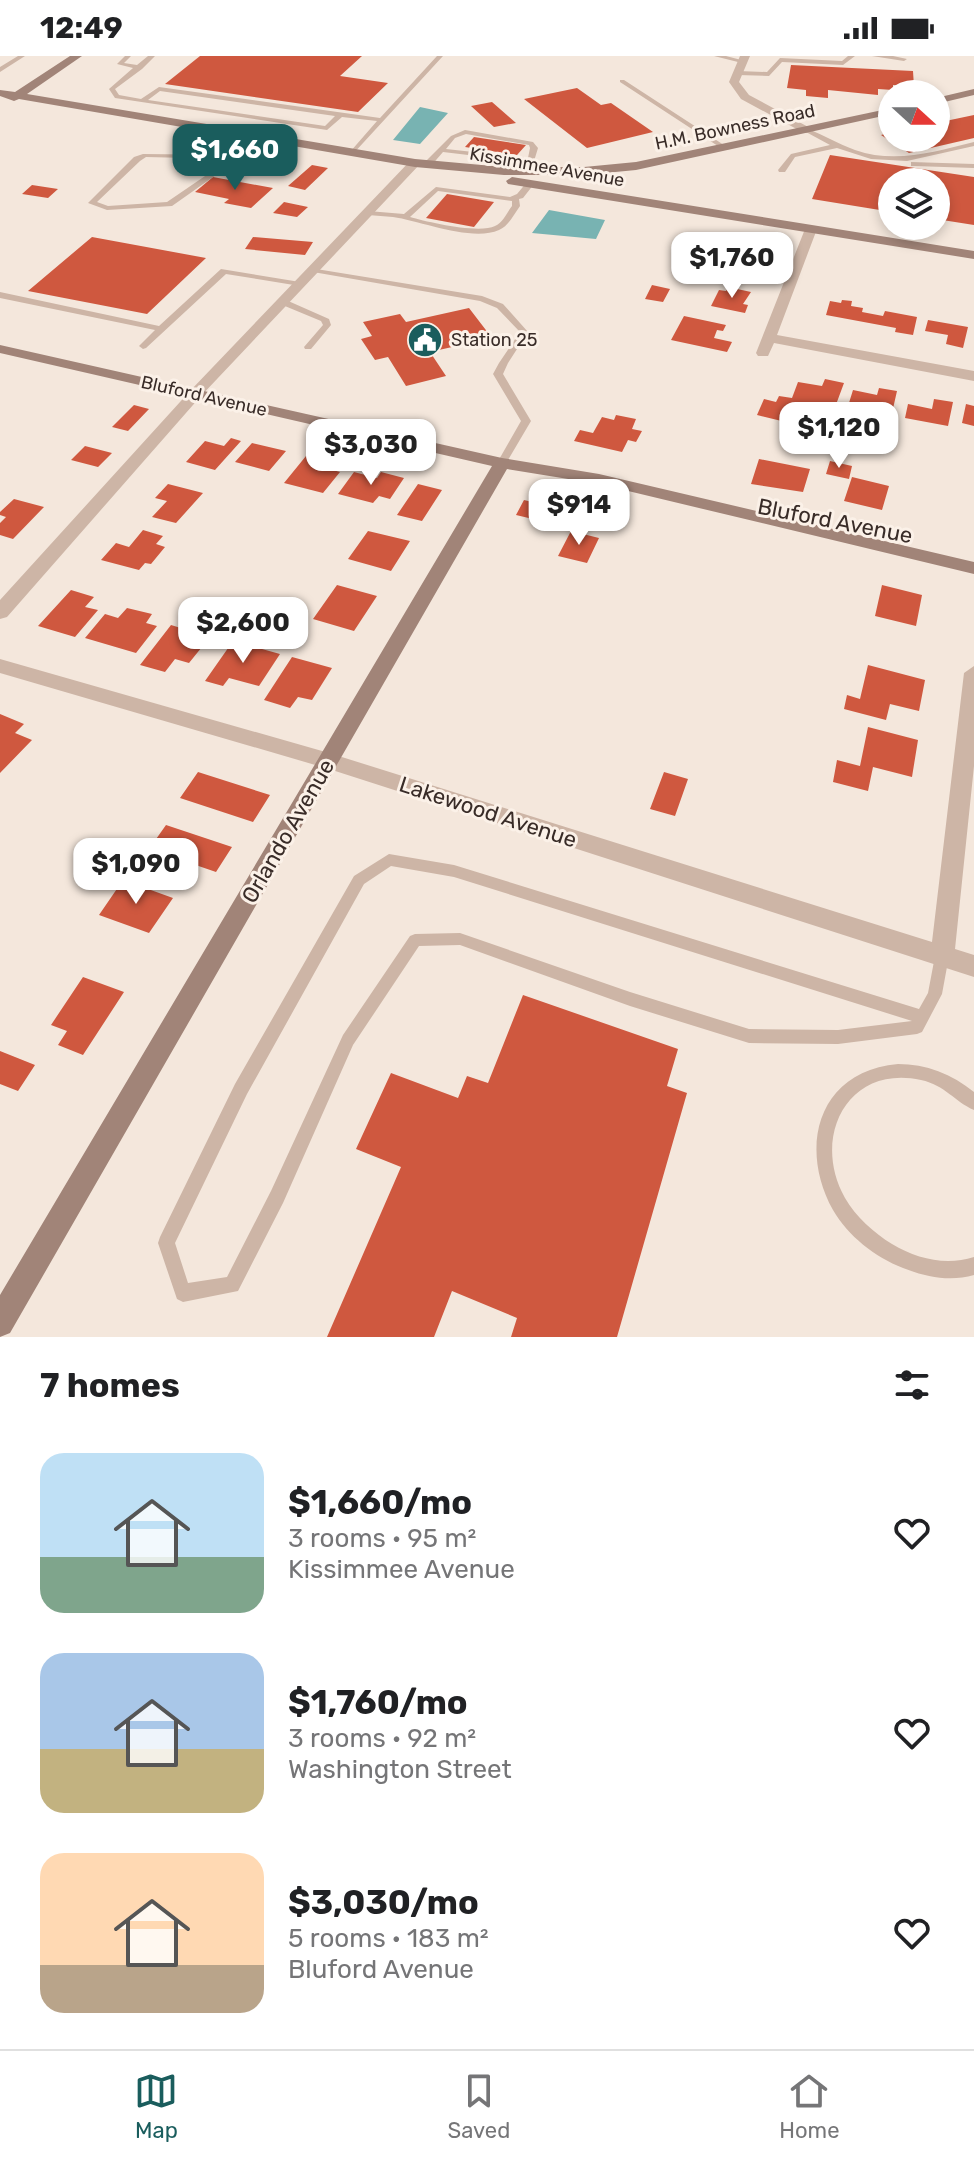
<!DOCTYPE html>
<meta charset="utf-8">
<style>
:root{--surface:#fff;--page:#f6f6f6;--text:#202124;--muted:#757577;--line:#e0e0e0;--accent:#1a5d5d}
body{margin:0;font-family:Rubik,sans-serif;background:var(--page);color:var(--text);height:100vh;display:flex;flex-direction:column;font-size:30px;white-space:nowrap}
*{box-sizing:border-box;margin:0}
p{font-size:26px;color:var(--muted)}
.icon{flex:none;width:44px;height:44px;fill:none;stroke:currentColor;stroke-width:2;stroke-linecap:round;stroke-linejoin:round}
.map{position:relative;height:1281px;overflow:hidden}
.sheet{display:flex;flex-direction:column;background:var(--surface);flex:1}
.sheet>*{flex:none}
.needle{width:52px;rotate:111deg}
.buttons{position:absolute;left:878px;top:24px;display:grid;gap:16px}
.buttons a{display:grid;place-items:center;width:72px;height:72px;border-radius:50%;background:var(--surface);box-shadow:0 4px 12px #0003;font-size:40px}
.price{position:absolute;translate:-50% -68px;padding:0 18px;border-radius:16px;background:#fff;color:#222;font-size:26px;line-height:52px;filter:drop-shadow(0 2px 4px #0008)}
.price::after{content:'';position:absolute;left:50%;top:48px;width:24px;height:18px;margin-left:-12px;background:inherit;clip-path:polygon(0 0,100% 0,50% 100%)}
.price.active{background:var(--accent);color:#fff}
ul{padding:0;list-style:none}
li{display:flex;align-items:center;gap:24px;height:200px;padding:0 40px}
li span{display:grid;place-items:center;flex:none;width:224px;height:160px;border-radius:24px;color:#555}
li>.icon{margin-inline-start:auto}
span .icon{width:96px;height:96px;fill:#fffc;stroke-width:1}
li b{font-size:34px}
h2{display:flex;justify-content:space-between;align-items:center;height:96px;padding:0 40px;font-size:34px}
.status{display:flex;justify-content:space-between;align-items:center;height:56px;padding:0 40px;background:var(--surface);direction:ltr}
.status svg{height:22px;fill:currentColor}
.tabs{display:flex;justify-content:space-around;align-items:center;height:112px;border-top:2px solid var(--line);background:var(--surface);font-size:22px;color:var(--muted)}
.tabs a{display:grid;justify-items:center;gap:4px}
.tabs .active{color:var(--accent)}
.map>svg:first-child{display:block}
.water{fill:#78b3b2}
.building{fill:#cf583f}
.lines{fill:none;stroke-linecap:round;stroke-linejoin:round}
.lane{fill:#cdb5a6;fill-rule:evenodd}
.street{fill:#cdb5a6;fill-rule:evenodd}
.secondary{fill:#a18478;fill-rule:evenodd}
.labels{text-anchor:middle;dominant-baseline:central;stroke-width:6;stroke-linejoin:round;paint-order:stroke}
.far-street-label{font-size:18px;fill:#392c28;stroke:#fbf1e8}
.far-poi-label{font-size:18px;fill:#392c28;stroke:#fbf1e8;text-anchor:start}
.street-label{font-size:22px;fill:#392c28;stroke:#fbf1e8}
</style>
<div class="status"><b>12:49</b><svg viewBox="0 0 49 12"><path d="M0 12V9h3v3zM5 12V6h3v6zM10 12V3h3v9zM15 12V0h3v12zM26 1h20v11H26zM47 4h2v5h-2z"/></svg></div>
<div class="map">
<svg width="974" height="1281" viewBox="0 0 974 1281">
<rect width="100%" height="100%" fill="#f4e7dc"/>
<path class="water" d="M420,51L448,57L420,88L393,84Z
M549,154L605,164L596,183L532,177Z"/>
<path class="building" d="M200,0H362L340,20L388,27L358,56L165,28Z
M791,9L913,15L914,31L893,29V34L878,33V39L828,34V42L806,40V34L787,32Z
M577,32L601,49L611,47L653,76L587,92L524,43Z
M492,46L516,67L494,71L471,50Z
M974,59V82L909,97L881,79L892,76V82H936V67Z
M474,81L526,89L517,99L465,91Z
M830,99L974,121V169L936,163V126H892V156L812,143Z
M312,109L328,112L305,134L288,130Z
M213,121L273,132L251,152L224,147L229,143L195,136Z
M32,129L58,133L48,142L22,138Z
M447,138L494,146L474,171L426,162Z
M284,146L308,151L297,161L273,157Z
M92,181L206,202L147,258L28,235Z
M253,181L313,186L305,199L245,193Z
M652,229L670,233L663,246L645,243Z
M728,231L751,236L743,248L748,249L745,257L711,250L719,234L726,235Z
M842,244L852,245L851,250L863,252L862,256L883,260L885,255L917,261L913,279L895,276L896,272L826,259L830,245L841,247Z
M469,252L492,282L430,296L446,320L406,330L388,301L375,304L361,283L372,280L363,266L400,258L406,266Z
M684,260L726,269L723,275L717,274L714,282L732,286L727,296L671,284Z
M928,264L968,271L963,292L946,288L948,279L925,275Z
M825,323L844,327L834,354L802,347L794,368L757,359L764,343L776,346L779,340L792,342L798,326L822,330Z
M879,332L897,335L892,357L875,354L871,369L844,363L853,334L877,339Z
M934,343L953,346L948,370L905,362L908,348L932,353Z
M966,348L974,350V370L962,367Z
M134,349L149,353L128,375L112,371Z
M616,359L636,363L632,373L642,375L636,386L628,384L622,396L574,385L580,374L593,377L602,361L614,364Z
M231,382L241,385L215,414L186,406L205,385L224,390Z
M252,387L286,395L269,415L235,406Z
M85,390L112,397L98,411L71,404Z
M306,400L323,404L318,410L340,416L323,437L284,427Z
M759,403L810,413L803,436L751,428Z
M830,405L852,410L849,423L826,418Z
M354,416L377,422L381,416L404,422L390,443L379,440L373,447L338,438Z
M852,421L889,430L882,454L844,445Z
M168,428L203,437L176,467L152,461L167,445L155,442Z
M418,428L442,434L422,465L397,459Z
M14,443L44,451L13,483L0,479V467L6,461L0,459V456Z
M524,444L566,454L558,469L516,459Z
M143,474L163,480L156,488L165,491L151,508L145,507L139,514L101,504L116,487L129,491Z
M368,475L410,485L391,515L348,503Z
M571,475L599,482L587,507L558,500Z
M337,529L377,540L354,575L313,563Z
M882,529L922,539L916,570L875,560Z
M71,534L94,541L85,551L98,554L75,581L38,570Z
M127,552L152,558L146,567L157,570L136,597L85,582L105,558L118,562Z
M171,569L210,581L189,607L175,603L165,616L140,609Z
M233,585L280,598L259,630L229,622L223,630L205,625Z
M292,601L332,612L312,644L298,641L290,652L264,644Z
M868,609L925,624L919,655L890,648L886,664L844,653L847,639L860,643Z
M0,658L24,668L15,677L32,684L0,717Z
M868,671L918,684L912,721L873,711L868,735L833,726L837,704L860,710Z
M198,716L270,739L253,766L180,742Z
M664,716L688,723L675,760L650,753Z
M166,769L232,791L216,816L149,793Z
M123,824L173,842L149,877L99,859Z
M83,921L124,936L83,999L58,989L67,975L51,969Z
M523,939L678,993L667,1030L687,1037L617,1281H511L517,1262L452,1235L434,1281H327L401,1111L356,1093L391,1017L458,1042L467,1020L488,1027Z
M0,995L35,1009L18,1035L0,1028Z"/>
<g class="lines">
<path class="lane" d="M18,0H25L0,16V11Z
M125,0H131L124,7L137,9L148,0H155L142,13L115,33L119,39L141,43L159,31L380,62L437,0H443L352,99L348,97L350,96L377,65L342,61L327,74L115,42L109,33L133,12L117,8ZM160,35L335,60L325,70L148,44Z
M714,0H726L745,5L742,7Z
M848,0H855L843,9L782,6L769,20L738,19L735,17L738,15L767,16L780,2L842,5Z
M872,0H893L907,3L904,5Z
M620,24H624L730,93L724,94L620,26Z
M808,73C824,79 838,88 855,94C895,108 934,96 974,86V90L907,105L871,103L837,92L795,101L785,116H779L778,114L791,98L830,89L806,76L805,75Z
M465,74L533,86L538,92L531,115L527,117L523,115L526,106L443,96L430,111H424V107L451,80ZM466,78L529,89L530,92L528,102L446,93L455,82Z
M265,80L268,82L267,83L172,150L107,154L88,147L134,101L143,98L236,99ZM146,101L230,103L167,146L108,150L97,146L140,105Z
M911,106L974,108V112L914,110H911Z
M527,126L534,128L523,142L519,143L520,150C514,158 509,170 499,174C472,186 421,165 393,161C385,160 376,160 368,159L364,157L368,155L404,158L436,131L510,141L517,138ZM438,135L512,145V150C507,156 503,167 495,170C479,178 427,166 410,161Z
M310,212L482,240L503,248L528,276L508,307L503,318L531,365L505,409L502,410L497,407L521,365L493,318L499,307L520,276L497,252L480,245L313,216H310Z
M221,213L300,226L304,228L300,230L226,218L146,292L143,293L139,290L155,274L0,242V236L159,270Z
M280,244H286L329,263L331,269L311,293H305L304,291L323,269L321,265L280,248Z
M389,798L454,809L919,953L928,937L935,900L937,895L942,894L947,895L949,900L942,938L922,976L917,978L838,988L749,987L630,950L460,889L419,890L353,989L283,1147L238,1235L183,1246L177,1243L158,1187L160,1181L235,1028L354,820ZM391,810L454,821L912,965L838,974L749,973L630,936L460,877L415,878L410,880L343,979L271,1135L227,1221L188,1227L175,1187L247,1038L364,828Z
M898,1008C926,1008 952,1018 974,1036V1054C955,1046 945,1029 921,1024C847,1008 811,1082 845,1142C856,1161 874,1177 892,1188C917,1203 946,1210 974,1201V1219C950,1226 926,1221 903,1212C875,1201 848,1180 833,1154C798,1091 818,1015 898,1008Z"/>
<path class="street" d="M740,0H750L739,26L749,39L812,73V77H804L741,43L729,26Z
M411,104L421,107L200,341L7,561L0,563V544L190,335Z
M811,169L817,173L777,279L974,315V325L774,287L768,300H758L756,297L805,173Z
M0,603L329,697L932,886L964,617L974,610V710L955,893L974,899V921L329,713L0,617Z"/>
<path class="secondary" d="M70,0H82L27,38L415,103L504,111H584L636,106L892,52V58L636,114L584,119H504L415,111L19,43L14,45L0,40V34L15,36Z
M974,33V39L936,48V42Z
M512,121L974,195V203L508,128L506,125Z
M0,289L502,402L599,418L974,506V518L599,428L507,413L10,1277L0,1281V1239L492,410L0,297Z"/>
</g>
<defs>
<g id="civic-disc" transform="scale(1.8)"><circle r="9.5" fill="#1a5d5d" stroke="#fbf1e8"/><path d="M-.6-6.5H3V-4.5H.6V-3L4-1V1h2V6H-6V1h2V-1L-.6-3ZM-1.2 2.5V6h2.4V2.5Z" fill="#fff"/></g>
</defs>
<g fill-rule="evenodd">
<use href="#civic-disc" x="425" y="284"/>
</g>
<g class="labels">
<g class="far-street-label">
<text transform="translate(735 71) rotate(-12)">H.M. Bowness Road</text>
<text transform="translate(547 111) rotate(10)">Kissimmee Avenue</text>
<text transform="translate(204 340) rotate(13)">Bluford Avenue</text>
</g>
<g class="far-poi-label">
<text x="451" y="284">Station 25</text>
</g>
<g class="street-label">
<text transform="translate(835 465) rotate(11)">Bluford Avenue</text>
<text transform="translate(488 756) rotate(18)">Lakewood Avenue</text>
<text transform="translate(288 775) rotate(-60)">Orlando Avenue</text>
</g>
</g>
</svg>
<div class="buttons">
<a><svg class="needle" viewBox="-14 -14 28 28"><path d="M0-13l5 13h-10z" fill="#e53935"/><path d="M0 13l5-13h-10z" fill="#757577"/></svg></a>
<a><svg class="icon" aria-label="layers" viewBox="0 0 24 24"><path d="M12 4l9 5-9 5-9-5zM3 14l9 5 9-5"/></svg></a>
</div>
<b class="price active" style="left:235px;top:136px">$1,660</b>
<b class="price" style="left:732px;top:244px">$1,760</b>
<b class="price" style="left:839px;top:414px">$1,120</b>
<b class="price" style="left:371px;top:431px">$3,030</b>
<b class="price" style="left:579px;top:491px">$914</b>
<b class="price" style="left:243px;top:609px">$2,600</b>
<b class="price" style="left:136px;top:850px">$1,090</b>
</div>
<section class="sheet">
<h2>7 homes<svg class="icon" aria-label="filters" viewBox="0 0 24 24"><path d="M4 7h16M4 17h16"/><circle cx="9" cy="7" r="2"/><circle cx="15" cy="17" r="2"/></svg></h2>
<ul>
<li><span style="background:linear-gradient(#bfe0f5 65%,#7fa58c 0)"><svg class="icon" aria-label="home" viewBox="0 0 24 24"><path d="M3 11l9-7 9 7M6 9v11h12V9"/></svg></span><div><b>$1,660/mo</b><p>3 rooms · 95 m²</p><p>Kissimmee Avenue</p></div><svg class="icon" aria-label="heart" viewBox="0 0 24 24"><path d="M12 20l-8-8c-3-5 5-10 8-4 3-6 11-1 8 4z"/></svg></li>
<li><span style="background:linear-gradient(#a9c7e8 60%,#c2b280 0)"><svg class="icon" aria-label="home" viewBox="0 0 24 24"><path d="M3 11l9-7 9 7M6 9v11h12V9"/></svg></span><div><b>$1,760/mo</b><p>3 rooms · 92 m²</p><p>Washington Street</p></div><svg class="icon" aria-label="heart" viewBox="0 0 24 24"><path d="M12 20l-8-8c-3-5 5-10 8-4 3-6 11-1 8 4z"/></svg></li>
<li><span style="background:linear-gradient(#ffd9b3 70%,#b9a48a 0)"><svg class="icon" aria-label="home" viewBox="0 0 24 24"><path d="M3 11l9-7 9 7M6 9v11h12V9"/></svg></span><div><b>$3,030/mo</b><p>5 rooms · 183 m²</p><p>Bluford Avenue</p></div><svg class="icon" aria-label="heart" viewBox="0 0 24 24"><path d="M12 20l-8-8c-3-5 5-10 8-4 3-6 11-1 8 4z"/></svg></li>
</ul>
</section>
<nav class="tabs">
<a class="active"><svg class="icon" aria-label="map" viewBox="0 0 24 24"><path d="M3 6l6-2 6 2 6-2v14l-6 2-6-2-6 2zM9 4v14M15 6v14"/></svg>Map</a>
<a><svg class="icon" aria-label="saved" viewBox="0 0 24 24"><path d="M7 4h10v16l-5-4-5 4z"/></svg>Saved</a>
<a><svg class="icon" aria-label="home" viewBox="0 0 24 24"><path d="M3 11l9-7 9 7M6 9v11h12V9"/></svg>Home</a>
</nav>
